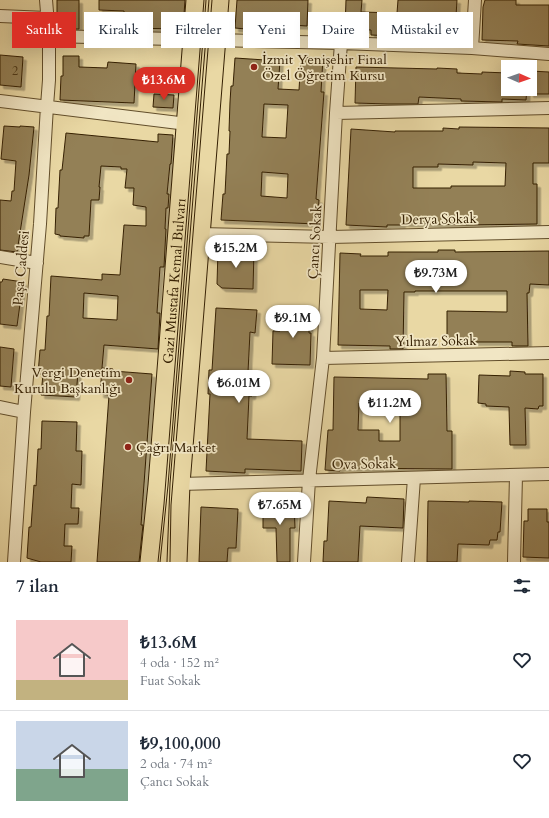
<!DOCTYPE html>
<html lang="tr">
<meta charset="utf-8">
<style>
:root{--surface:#fff;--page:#f6f6f7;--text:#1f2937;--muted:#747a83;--line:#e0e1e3;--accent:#d93025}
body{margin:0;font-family:Cardo,serif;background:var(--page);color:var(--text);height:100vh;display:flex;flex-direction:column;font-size:15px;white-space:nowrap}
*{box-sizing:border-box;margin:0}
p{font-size:13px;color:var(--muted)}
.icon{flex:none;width:22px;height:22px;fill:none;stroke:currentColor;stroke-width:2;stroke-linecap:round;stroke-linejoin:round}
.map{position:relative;height:562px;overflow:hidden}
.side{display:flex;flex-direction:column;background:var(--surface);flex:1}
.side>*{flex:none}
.banner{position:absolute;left:12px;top:12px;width:525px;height:36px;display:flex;gap:8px}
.needle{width:26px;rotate:92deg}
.tools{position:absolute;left:501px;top:60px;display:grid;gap:8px}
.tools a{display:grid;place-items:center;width:36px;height:36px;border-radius:0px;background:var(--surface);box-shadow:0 4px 16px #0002;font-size:20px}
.price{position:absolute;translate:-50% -34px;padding:0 9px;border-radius:14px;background:#fff;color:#222;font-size:13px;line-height:26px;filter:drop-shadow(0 1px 2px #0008)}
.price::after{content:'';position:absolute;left:50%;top:24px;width:12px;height:9px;margin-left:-6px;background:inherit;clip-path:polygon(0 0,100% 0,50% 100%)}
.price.selected{background:var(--accent);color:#fff}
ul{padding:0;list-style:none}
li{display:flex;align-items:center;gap:12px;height:100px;padding:0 16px}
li+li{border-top:1px solid var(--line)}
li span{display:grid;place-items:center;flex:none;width:112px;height:80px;border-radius:0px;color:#555}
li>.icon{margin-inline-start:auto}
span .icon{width:48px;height:48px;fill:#fffc;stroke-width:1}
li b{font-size:17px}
h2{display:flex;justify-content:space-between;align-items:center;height:48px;padding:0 16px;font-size:17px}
.tag{padding:0 14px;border-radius:0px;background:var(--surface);box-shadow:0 4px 16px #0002;font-size:14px;line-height:36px}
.tag.selected{background:var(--accent);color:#fff}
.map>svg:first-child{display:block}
.building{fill:#938057;stroke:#352003;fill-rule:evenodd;filter:url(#shadow)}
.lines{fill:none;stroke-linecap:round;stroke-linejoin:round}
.minor-casing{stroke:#624e2b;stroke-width:14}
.primary-casing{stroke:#352003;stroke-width:21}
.minor{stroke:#f1e6c4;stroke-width:12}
.primary{stroke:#e9d8a4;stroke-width:19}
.tram{stroke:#352003;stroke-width:1}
.poi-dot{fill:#8f2418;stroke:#f1e6c4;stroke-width:1.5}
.labels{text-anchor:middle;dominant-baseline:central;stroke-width:3.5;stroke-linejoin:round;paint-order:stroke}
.number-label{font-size:12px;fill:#4c3818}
.poi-label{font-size:14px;fill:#352003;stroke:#f1e6c4;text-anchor:start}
.street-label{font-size:14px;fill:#352003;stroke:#f1e6c4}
</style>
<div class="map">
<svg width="549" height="562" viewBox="0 0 549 562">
<defs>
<filter id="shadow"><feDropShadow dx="3.5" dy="3.5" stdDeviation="0" flood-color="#0004"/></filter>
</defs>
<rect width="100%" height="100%" fill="#e9d8a4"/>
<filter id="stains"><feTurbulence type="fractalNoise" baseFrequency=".005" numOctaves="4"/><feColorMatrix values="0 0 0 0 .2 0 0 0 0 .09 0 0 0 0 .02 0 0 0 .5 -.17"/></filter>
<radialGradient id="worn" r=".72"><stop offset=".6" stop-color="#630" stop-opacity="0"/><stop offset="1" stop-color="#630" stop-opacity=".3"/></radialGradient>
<path class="building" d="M57,0H79V29H57Z
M99,0H185L183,29L124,28V11L99,10Z
M237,0H308L307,26L258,23L257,30L235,28Z
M346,0H362L361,12L397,13L398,0H457L456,16H459L458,36L432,35V33L394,32V36L371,35V30L345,29Z
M485,0H516V5H549V46L517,44L518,41L482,40L483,7Z
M0,55L23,57L21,87L0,85Z
M63,56H79V67L107,68L108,62L136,64L134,103L60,100L61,76H63Z
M301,57L323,58L321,92H324L316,199L319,200L317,224L221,220L223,194H225L227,154H229L230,131H229L230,102L231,86H233L235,58L280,61L278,89L299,90ZM264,104L288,105L286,138L262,137ZM262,172L288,174L287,198L261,196Z
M356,67L437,69V68L457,69V73L482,74V72L508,73V89H527L526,100L502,99V102L461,101V99L419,97L418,104H389L355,103Z
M530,71L549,72V94H530Z
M154,94L174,95L173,108L153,107Z
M4,126L20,127V126L34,127L29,175L17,252L0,250V200L11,201L12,191H14L16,161L1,159Z
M459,127L549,128V163H533V184H537V224L467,225L402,223V225H387V227L346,225L351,129L395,132V131H443V128L459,129ZM473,162L506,163L505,186H451V188H413V167H438V164L473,165Z
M66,133L158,142V134L173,135L171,164H170L167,194H169L168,208H166L165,229H166L164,267H160L157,313H160L158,349L104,345L102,368L113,369V371L152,374L141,525H143L139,562H97L109,395L100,394L102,368L101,374L78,372L76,397L41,395L43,374H38L40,350H45L47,316H49L51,276L102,280V274L120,275L124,225L146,226V207L133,205L134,188H125L127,169H121V167L101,166L99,187H100L99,200H91L89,236H84V238L60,236V235L55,234L56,208H58L60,170H62ZM84,293L118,296L117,320L83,318Z
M218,250L254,251L253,289L222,288L217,284Z
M438,250H455V252L549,251V285L530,284L529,293H527L528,346H512V342H447V311L507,312V291H415V292H404L403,349H390V346L338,345L340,253L361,254L360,256H388V252H438ZM360,290H388L387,310L360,309Z
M3,279L23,282L17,326L0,324V282H2Z
M216,308L257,310L255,333L250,332L248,372L254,373L252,396H249L247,439L302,441L301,471L245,469V473L206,471L210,394H208L209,370H212Z
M281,309L310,310L309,333H311L310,365L272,364L273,331H280Z
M0,347L14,349L11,387L0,386Z
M510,371L525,372V374H543V406H539L538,409L525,408L526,445H510L509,407L486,406V404L478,403L479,375L510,376Z
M428,374H446L447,431H452V469L340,468V471L325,470L328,430H333L334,377L428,379ZM396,400V413H400V441H379V430H358L359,403Z
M42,421L77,422L76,451H82L81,485L72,484L71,508H79L78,524H65L64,546H72L71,562H41L27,558L29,527H31L34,485L36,486L38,449H41Z
M367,497L404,499L403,528L360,526L358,562H323L324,541H327L329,501L366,503Z
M428,501L469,502V501L502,502L500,532H498L497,540H490L489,545L458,544L457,562H427Z
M263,502H294L295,528H290V562H277L276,528H263Z
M201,507L238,509L236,548H228L227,562H199Z
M528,509H547V522H549V558L523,557L524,521H528Z"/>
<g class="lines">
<g class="minor-casing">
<path id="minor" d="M0,16L47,18
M49,36L341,43L472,48L549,54
M472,48L475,0
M0,101L187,124
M336,113L549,108
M200,234L330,237L549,232
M0,257L37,263
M323,358L549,353
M0,407L24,412
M180,484L549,474
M14,562L24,412L40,224L47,106L49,80V36L46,0
M304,562L309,480L323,358L336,113L341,43
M408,562L414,478
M514,562L516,475"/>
</g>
<g class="primary-casing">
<g id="primary">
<path id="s1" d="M150,562L158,485L196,0"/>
<path d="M177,562L180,484L219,0"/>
</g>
</g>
<use href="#minor" class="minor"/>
<use href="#primary" class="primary"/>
<path class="tram" d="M158,562L164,504L204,0
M170,562L171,505L212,0"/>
</g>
<g class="poi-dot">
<circle cx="254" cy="67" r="4"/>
<circle cx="129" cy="380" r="4"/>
<circle cx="128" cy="447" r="4"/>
</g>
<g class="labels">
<g class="number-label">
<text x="15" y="71">2</text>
</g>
<g class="poi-label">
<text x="262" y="59">İzmit Yenişehir Final<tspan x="262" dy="16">Özel Öğretim Kursu</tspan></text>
<text x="121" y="372" text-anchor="end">Vergi Denetim<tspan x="121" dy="16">Kurulu Başkanlığı</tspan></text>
<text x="136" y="447">Çağrı Market</text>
</g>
<g class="street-label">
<text transform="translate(439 219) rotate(-1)">Derya Sokak</text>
<text transform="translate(315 242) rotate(-87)">Çancı Sokak</text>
<text transform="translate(21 268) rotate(-85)">Paşa Caddesi</text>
<text stroke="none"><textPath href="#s1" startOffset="282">Gazi Mustafa Kemal Bulvarı</textPath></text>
<text transform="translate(436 341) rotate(-1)">Yılmaz Sokak</text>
<text transform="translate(364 464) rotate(-1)">Ova Sokak</text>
</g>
</g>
<rect width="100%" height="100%" filter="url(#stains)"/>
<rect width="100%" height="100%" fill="url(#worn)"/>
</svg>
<div class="tools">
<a><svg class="needle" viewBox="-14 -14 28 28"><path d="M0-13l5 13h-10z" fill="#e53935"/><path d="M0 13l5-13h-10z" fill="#747a83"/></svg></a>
</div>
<b class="price selected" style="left:164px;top:101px">₺13.6M</b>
<b class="price" style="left:236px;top:269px">₺15.2M</b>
<b class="price" style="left:436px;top:294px">₺9.73M</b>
<b class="price" style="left:293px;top:339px">₺9.1M</b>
<b class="price" style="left:239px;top:404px">₺6.01M</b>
<b class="price" style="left:390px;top:424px">₺11.2M</b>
<b class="price" style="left:280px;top:526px">₺7.65M</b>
<div class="banner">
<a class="tag selected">Satılık</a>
<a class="tag">Kiralık</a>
<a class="tag">Filtreler</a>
<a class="tag">Yeni</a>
<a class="tag">Daire</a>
<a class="tag">Müstakil ev</a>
</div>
</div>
<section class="side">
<h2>7 ilan<svg class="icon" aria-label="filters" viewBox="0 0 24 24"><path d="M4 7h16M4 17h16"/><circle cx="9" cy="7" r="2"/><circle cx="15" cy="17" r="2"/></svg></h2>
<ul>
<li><span style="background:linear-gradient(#f6c9c9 75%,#c2b280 0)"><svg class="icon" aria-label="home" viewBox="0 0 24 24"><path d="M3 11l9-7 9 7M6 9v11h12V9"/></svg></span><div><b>₺13.6M</b><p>4 oda · 152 m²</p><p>Fuat Sokak</p></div><svg class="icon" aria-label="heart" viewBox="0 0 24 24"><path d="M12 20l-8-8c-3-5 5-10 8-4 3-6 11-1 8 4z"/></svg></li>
<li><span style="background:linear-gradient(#c9d6e8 60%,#7fa58c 0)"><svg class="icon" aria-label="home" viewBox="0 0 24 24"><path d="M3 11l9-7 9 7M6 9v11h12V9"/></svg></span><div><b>₺9,100,000</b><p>2 oda · 74 m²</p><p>Çancı Sokak</p></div><svg class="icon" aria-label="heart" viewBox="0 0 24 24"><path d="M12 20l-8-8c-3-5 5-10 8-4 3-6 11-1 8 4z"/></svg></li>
</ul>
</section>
